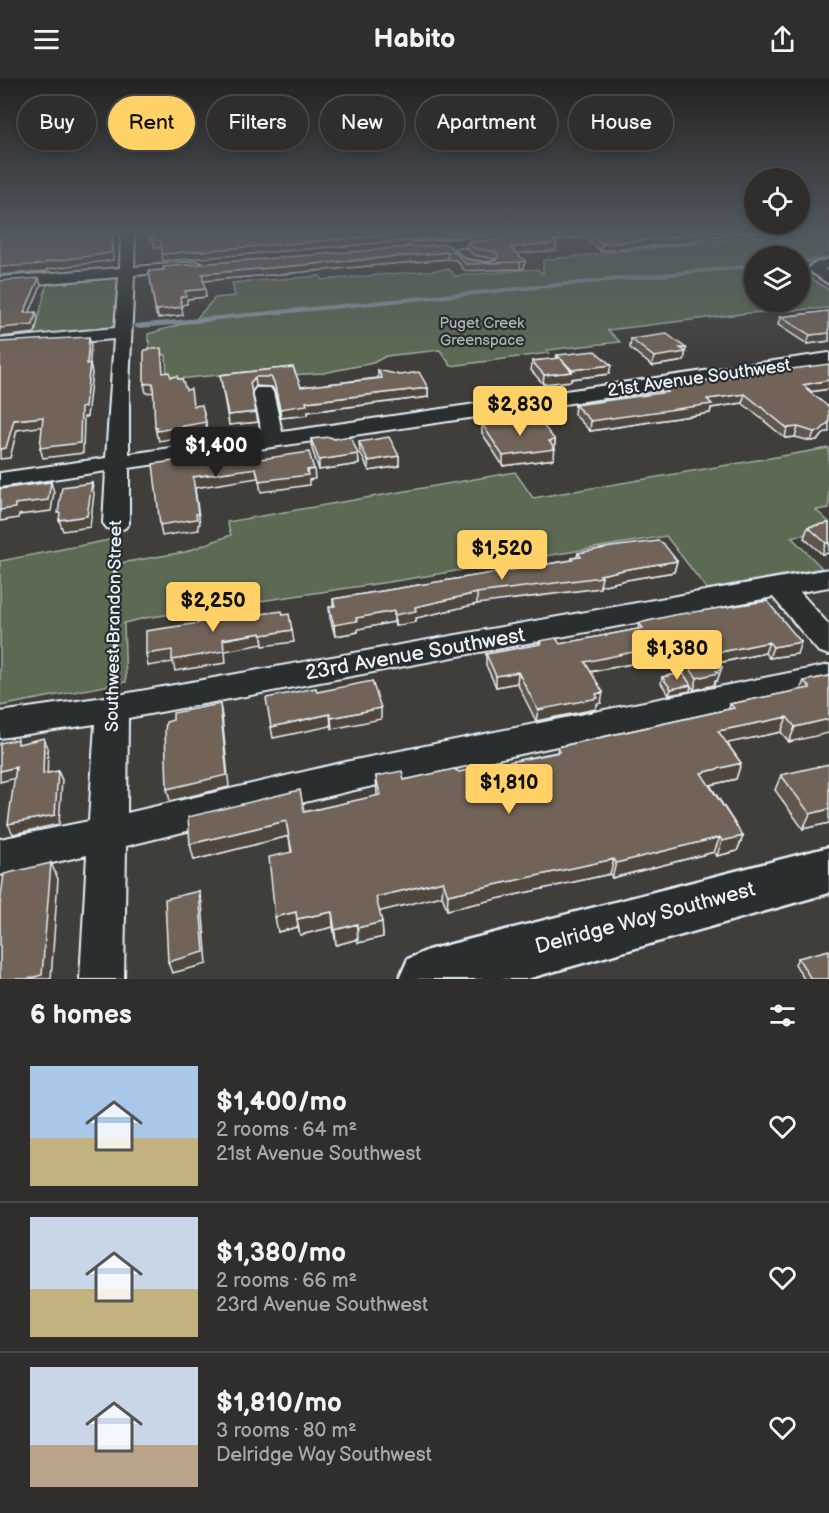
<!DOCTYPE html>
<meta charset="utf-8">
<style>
:root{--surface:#2f2e2c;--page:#3b3a38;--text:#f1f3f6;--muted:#a7a8a9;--line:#4a4a48;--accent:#ffd166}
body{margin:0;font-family:"Balsamiq Sans",sans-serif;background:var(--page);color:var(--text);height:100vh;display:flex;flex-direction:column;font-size:22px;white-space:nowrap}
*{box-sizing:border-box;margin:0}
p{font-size:20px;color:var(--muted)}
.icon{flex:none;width:33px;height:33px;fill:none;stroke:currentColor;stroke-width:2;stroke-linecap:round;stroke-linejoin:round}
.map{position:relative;height:901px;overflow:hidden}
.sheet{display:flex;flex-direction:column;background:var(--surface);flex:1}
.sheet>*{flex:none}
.hud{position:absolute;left:18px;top:18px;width:794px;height:54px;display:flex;gap:12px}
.controls{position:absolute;left:744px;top:90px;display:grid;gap:12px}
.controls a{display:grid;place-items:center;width:66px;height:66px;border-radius:50%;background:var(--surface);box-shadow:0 3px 9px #0003,0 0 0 2px var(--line);font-size:30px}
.price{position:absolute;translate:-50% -51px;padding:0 14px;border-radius:6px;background:var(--accent);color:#111;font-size:20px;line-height:39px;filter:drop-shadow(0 2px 3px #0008)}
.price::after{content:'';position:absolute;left:50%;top:36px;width:18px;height:14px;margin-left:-9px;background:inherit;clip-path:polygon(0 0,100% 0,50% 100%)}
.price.active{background:#222;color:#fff}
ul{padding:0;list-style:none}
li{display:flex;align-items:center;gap:18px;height:150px;padding:0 30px}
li+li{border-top:2px solid var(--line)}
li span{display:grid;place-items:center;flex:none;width:168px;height:120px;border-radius:0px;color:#555}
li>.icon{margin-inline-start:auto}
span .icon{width:72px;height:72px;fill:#fffc;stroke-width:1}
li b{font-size:26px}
h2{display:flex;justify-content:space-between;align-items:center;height:72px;padding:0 30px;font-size:26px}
.tag{padding:0 21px;border-radius:27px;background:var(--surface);box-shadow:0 3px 9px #0003,0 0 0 2px var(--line);font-size:21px;line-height:54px}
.tag.active{background:var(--accent);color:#111}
header{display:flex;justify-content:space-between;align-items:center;height:78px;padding:0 30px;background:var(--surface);font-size:27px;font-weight:800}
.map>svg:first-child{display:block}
.green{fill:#5c6b53;stroke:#a2aea6;stroke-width:1.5}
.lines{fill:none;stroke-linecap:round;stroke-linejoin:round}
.stream-far1{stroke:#8a9ba6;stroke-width:4}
.stream{stroke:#8a9ba6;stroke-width:4.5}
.minor-casing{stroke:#e8f1f8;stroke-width:4}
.major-casing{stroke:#e8f1f8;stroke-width:5}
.path-far1{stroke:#e8f1f8;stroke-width:4;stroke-dasharray:4.5 4.5;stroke-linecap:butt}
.path{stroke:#e8f1f8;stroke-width:4.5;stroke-dasharray:5 5;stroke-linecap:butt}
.minor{fill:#2a2d2e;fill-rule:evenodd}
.major{fill:#2a2d2e;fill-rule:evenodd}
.wall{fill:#61564c;stroke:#e8f1f8;stroke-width:1.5}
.shaded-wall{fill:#4f463e;stroke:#e8f1f8;stroke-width:1.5}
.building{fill:#716458;stroke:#e8f1f8;stroke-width:1.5}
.labels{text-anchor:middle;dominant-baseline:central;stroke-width:4.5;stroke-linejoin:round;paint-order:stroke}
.far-park-label{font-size:15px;fill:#a9b5ae;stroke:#2a2d2e}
.street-label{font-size:18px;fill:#e8f1f8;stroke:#2a2d2e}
.near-street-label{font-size:21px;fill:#e8f1f8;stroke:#2a2d2e}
</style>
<header><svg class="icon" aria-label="menu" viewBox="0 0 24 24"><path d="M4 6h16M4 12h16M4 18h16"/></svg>Habito<svg class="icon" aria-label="share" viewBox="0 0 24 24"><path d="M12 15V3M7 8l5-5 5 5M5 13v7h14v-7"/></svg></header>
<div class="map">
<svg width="829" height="901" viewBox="0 0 829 901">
<rect width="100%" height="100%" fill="#3f3e3b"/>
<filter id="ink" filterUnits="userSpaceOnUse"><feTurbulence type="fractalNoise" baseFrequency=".0167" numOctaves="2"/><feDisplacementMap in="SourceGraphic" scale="12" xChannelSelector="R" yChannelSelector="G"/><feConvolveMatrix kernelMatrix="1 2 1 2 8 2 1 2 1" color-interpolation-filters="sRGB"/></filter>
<g filter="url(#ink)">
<path class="green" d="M795,154H829V179L800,184V178H754V224H800V193L829,212V230L749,235L608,252L620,264L547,272L549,275L451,288L440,272L386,278L373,285L323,295L240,300L230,296L167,302L166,277L148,274L150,264L148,263V256L195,242L215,220L235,218L232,205L320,198L322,202L449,191L455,198L537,191L543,196V182Z
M120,196L116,253L33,261L48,202Z
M829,370V430L816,432L829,444V452L791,459L822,490L707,511L666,458L402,502L145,540L124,545L126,604L0,628V483L120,460V485L185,474L231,457L227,444L515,394L533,420Z"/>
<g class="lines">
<path class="stream-far1" d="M800,184L829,181
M197,242L754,188"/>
<path class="stream" d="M137,248L213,241
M63,255L107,251"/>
<g class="minor-casing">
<path id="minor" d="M121,154H135L134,189L198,184L205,188L198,192L134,197L129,309V376L261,357L260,344L253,314L256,310H270L273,314L282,354L829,275V287L129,390V445L125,450L116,453L107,450L103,445L106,393L0,409V395L106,380L114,261L0,271V261L115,250L119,199L0,209V199L120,190Z
M540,154H594L587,158L414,173L407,169L414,165Z
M829,181V190L824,191L829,194V206L808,192L812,186Z
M829,491V509L800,514L829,547V577L818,573L773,519L128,640L127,735L350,683L829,587V609L350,713L126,768L124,901H80L87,777L0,797V761L89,743L95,646L0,660V634L112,618Z"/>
</g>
<g class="major-casing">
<path id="major" d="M829,769V815L527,901H399L408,881L428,872Z"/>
</g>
<path class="path-far1" d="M115,494L116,461"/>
<path class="path" d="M112,609L115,493"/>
<use href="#minor" class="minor"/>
<use href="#major" class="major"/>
</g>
<path class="wall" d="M148,154H511L163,183L162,170H155L153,161H150Z
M585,154H758L733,156L695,163V164L601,173L585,160Z
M468,164L556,172L517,175L524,190L520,191L465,193L456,182L447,181L203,203L206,219L187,221V226H181L183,237L158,240L156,237L149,193L446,166L467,181L487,184L496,182V181L474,177L467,171Z
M829,233V263L807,266L778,247L780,239Z
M631,261L686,270L684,283L652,288L630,270Z
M557,277L609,296L571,301V303L543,306L531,292L532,283L556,281Z
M293,289L301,309L378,300V292L428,310V319L308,334V337L281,340L275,314L272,309L256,308L252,313L258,344L229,347L220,297Z
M662,308L829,311L810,314L826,354L817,362L811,363L795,359L785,360L742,325L711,330L710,335L590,353L574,336L575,327L661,315Z
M482,346L555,362L554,381L503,388L482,355Z
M311,361L358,376L359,386L319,392L312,371Z
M359,364L399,378V388L369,393L360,374Z
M829,445V475L822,476L804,460L808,449Z
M578,475L677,483L674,494L626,502L600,508V510L477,526L416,540V544L395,548L394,544L358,551V554L335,558L330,540L329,529L333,528V521L572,482V480L577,479Z
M767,523L797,576L769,580L765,575L719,585L722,589L717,603H715L714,607L694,612L691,608L690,613L669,617L661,605L662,599L682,595L665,573L637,580L636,585L591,594L601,625L597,626L596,631L536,643L517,605L496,609L486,587V576L540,566V563L560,566L638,551L639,545Z
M829,598L789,664L781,654L727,665L741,685L736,701L710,707L743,758L737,773L717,778L714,774L612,800L610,796L447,832L442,818L379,833L382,844L383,859L358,865V861L336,867L333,849L300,857L298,849L278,854L291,774L289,758L194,782L304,734L377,718L376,698L404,702L459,694L557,674L558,669L729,631L730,626L800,612L804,603Z
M781,697L829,745L803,751L775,712Z
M798,880L829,901H804L795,886Z"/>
<path class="shaded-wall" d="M112,154H113V182L48,191L47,193L0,197V189L46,184Z
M148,154H153L155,160L150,161Z
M428,154H511L163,183L162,176Z
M707,154H758L733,156L695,163V164L601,173L602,166Z
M556,165V172L510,176V169Z
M448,174L447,181L203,203L202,196Z
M525,183L524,190L520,191V184Z
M39,200L41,208L26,243L24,235Z
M205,211L206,219L187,221V226L181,227L180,219L185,213Z
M182,229L183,237L158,240L157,232Z
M36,234L38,242L35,255L0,259V250Z
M829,255V263L807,266L810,257Z
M89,259L91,267L89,295L87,286Z
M680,270H686L684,283L652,288L654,279Z
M90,286L92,295L87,339H84L83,375L43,380L40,370L81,330Z
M611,287L609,296L571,301V303L543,306L544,297L572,294V292Z
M255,299L256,308L251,315L250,305Z
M829,302V311L809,314L807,321L803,307Z
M153,305L155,314L146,315L144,306Z
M428,310V319L308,334V337L281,340L280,331L306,324Z
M745,316L742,325L711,330L710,335L590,353L591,343L707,321Z
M256,334L258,344L229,347L228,337Z
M43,339L46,348L17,352L10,380L0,381V371L14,342Z
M206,344L207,354L159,363L158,359H157L155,349Z
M829,344V354H826L817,362L811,363L814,354Z
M798,349L795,359L785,360L787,350Z
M555,362L554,381L503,388V378L549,363Z
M358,376L359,386L319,392V382Z
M399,378V388L369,393L368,383Z
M256,390L258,400L195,410L200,446L198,447L199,452L162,458L160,447L193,399Z
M314,391L315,401L309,402V407L261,414L259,403Z
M51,404L54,414L51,433L19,437L18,440L0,443V432L15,426Z
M92,405L94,416L90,449L63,453L59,442Z
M826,465H829V475L822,476Z
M677,483L674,494L626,502L600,508L602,499L600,497L628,491Z
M477,515V526L416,540V544L395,548V537L415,529Z
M394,533V544L358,551V554L335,558L334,547L356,540Z
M292,552L294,564L263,568L262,557Z
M261,555L263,566L225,573L226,585L175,593L173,584L148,588L146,576Z
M668,562L665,573L637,580L636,585L583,595L585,584L635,569Z
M769,564L765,575L708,587L711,576Z
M801,564L797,576L769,580L773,569Z
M719,589H722L717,603H715L714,607L694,612L697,600L716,593Z
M518,594L517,605L496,609V598Z
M691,607L690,613L669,617L671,611Z
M603,614L601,625L597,626L596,631L536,643L538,632Z
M220,626L222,638L229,709L170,723L167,711Z
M381,630V641L332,651L331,640Z
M330,636L331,648L273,660L271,649Z
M787,639L781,654L714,668L718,653Z
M829,641V655L789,664L795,649Z
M44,660L48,670L47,705L43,696Z
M741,685L736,701L697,710L701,695Z
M16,689L20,699L0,704V693Z
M58,693L62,702L59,746L13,756L8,746Z
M829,731V745L803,751L810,736Z
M286,743L289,758L194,782L190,766Z
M743,758L737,773L717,778L722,763Z
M720,759L714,774L612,800L616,785Z
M614,781L610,796L447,832L448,817Z
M51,785L58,801L51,901H27Z
M443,803L442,818L377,834L376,819Z
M199,813L202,825L207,886L172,895L168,884Z
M296,834L298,849L278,854L275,839Z
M332,834L333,849L300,857L297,841Z
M382,844L383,859L358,865L357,850Z
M357,846L358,861L336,867L335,852Z"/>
<path class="building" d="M72,154H112L111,175L46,184L45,186L0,189V159Z
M153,154H428L162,176L161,162H153Z
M586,154H707L694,156L696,157L602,166Z
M547,157L556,165L510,169L525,183L520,184L466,186L456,175L448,174L202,196L205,211L185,213L186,218L180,219L182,229L157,232L155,230L149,193L164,192L163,189L446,166L467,181L487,184L496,182L498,177L496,174L474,170L468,164Z
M39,200L24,235L36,234L33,247L0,250V203Z
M829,233V255L810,257L780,239Z
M667,256L686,270H680L686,274L654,279L631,261Z
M89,259L87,286H90L85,329L81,330L80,365L40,370L43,339L14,342L6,370L0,371V264Z
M161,270L163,295L169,294L171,299L177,298L178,301H182L186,312L191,311L193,328L202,327L206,344L157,353V349H155L153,305L144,306V274L145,272Z
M595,273L611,287L572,292L561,281L572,294L544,297L532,283L560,280L557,277Z
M829,286V302L803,307L810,312H807L829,329V344L820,353L814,354L798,349L787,350L745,316L707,321L712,326L591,343L575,327L668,314L662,308Z
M293,289L301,309L382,300L378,292L400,297L419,294L428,310L306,324L307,327L280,331L274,304L271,299H255L250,305L256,334L228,337L220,297Z
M538,341L555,362L549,363L555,371L503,378L482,346Z
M330,359L334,361L351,359L358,376L319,382L311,361Z
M389,359L399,378L368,383L359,364Z
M259,371L261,381L309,374L314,391L307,392L308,397L259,403L256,390L193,399L198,436H196L197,441L160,447L153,386Z
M51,404L48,422L15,426V430L0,432V411Z
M92,405L87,438L59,442L60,435H58L62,409Z
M829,445V465H826L808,449Z
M658,463L663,465L677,483L628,491L600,497L602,499L477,515L415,529L416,533L395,537L394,533L356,540L357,543L334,547L329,529L335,528L333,521L573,482L572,480L581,479L578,475L611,469Z
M767,523L801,564L773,569L769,564L711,576L722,589H719L721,592L716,593L718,595L697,600L668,562L635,569L638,573L585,584L603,614L596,616L598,620L538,632L518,594L496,598L486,576L541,566L540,563L556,560L560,566L643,550L639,545L674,537Z
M282,533L283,537L289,536L292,552L262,557L261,555L223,561L224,573L190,579L172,582V572L146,576V553L199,545V542H203L202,537L219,534L220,539L244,535L245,538Z
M683,595L691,607L671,611L662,599Z
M829,598V641L795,649L787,639L718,653L741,685L701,695L743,758L722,763L720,759L616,785L614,781L448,817L443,803L376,819L382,844L357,850V846L335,852L332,834L297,841L296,834L275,839L269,779L292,774L286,743L190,766L188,739L300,712L304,734L380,717L376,698L402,693L404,702L454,691L459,694L560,674L558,669L734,630L730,626L810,610L804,603Z
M372,603L381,630L331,640L330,636L271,649L266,620L316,610L317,614Z
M220,626L227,697L167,711L165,653L166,644L173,642V635Z
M44,660L43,696L58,693L55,737L8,746L16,689L0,693V665L18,661V666Z
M829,686V731L810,736L781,697Z
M51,785L42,897L27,901H0V826L4,796Z
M199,813L204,874L168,884L165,821Z
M829,872V901H811L798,880Z"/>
</g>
<linearGradient id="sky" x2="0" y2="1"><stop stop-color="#232220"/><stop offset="0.55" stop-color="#525860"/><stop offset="1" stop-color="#525860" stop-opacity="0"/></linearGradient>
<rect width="829" height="280" fill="url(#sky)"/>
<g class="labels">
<g class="far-park-label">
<text x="482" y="245">Puget Creek<tspan x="482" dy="17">Greenspace</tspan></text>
</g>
<g class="street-label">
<text transform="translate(699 300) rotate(-8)">21st Avenue Southwest</text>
<text transform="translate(114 548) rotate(-89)">Southwest Brandon Street</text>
</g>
<g class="near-street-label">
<text transform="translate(415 576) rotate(-10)">23rd Avenue Southwest</text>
<text transform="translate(645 840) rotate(-15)">Delridge Way Southwest</text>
</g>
</g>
</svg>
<div class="controls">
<a><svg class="icon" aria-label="locate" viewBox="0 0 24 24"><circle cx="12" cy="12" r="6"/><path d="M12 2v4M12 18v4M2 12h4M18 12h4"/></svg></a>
<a><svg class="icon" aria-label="layers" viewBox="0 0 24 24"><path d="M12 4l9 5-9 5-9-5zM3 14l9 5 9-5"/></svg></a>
</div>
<b class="price" style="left:520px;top:359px">$2,830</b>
<b class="price active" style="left:216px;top:400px">$1,400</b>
<b class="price" style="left:502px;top:503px">$1,520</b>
<b class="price" style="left:213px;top:555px">$2,250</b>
<b class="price" style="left:677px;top:603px">$1,380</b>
<b class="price" style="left:509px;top:737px">$1,810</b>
<div class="hud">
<a class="tag">Buy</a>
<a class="tag active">Rent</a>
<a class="tag">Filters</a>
<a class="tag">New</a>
<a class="tag">Apartment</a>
<a class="tag">House</a>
</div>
</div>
<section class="sheet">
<h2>6 homes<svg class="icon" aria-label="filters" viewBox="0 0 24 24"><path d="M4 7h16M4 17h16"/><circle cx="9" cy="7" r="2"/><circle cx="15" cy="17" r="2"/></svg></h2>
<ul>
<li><span style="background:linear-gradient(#a9c7e8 60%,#c2b280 0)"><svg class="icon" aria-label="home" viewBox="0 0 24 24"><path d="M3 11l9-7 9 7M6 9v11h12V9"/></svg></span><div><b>$1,400/mo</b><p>2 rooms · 64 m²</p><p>21st Avenue Southwest</p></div><svg class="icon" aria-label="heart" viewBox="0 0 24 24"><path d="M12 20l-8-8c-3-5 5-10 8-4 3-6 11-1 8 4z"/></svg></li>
<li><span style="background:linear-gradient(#c9d6e8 60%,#c2b280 0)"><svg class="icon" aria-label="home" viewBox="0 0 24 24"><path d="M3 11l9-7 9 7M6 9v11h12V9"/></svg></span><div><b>$1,380/mo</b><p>2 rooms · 66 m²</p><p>23rd Avenue Southwest</p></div><svg class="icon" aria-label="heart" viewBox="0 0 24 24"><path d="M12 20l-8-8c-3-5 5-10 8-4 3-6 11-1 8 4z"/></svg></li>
<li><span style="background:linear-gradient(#c9d6e8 65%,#b9a48a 0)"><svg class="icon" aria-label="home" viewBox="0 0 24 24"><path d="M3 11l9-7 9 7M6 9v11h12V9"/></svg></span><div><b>$1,810/mo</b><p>3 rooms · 80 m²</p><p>Delridge Way Southwest</p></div><svg class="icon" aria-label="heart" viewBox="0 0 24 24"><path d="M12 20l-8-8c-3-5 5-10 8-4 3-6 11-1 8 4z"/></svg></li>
</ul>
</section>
